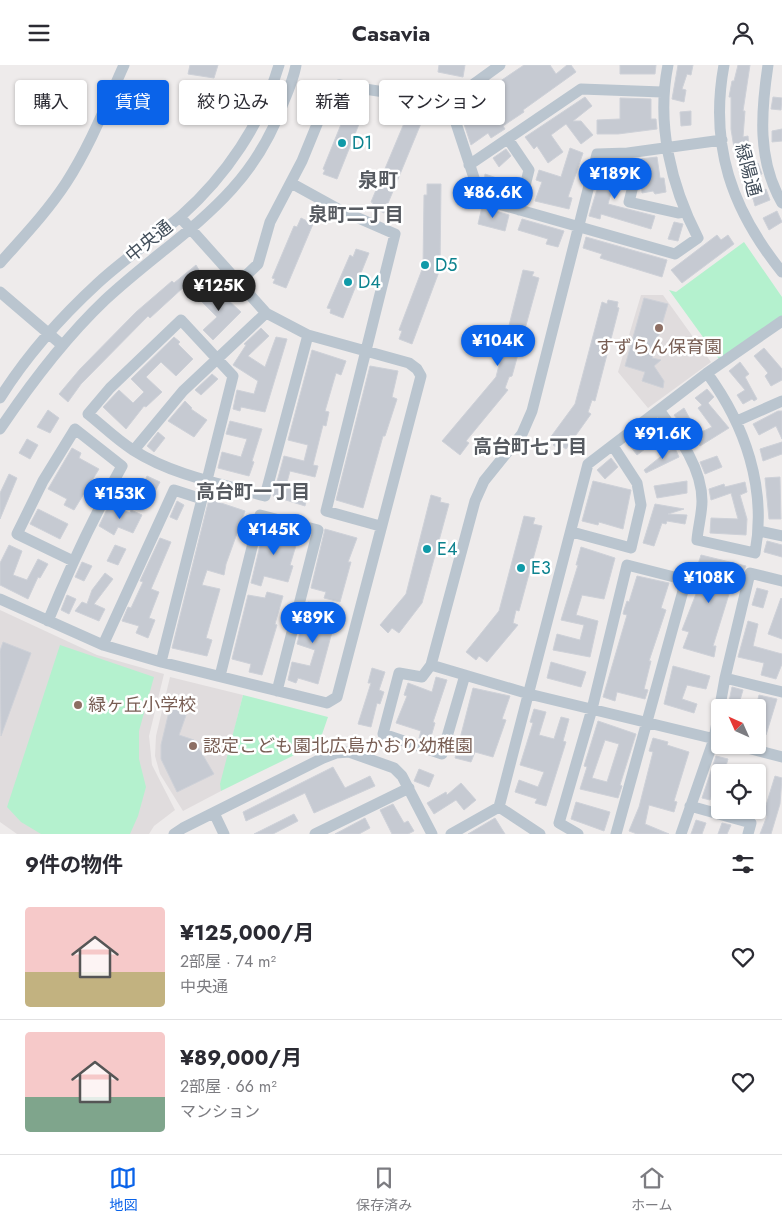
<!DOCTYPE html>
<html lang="ja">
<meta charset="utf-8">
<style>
:root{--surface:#fff;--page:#f7f7f7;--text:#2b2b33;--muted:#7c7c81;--line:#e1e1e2;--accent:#0a63e9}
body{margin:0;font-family:Jost,"Noto Sans JP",sans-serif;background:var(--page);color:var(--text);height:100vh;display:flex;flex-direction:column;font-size:19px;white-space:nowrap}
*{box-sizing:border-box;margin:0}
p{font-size:16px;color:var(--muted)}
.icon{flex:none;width:28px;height:28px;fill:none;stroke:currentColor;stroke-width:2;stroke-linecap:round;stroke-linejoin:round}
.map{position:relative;height:769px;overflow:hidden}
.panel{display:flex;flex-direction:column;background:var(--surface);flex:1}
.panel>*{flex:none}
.hud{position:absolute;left:15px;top:15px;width:500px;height:45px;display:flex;gap:10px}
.needle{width:32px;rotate:315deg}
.controls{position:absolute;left:711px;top:634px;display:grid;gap:10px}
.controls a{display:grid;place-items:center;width:55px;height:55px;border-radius:5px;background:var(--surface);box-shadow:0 1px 4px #0004;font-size:25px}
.price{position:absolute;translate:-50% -42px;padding:0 11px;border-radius:18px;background:var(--accent);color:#fff;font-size:16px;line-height:32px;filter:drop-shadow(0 1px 2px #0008)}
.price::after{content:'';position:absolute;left:50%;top:30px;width:15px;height:11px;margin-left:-8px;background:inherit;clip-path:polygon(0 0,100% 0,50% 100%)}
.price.active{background:#222;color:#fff}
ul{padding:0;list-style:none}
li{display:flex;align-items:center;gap:15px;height:125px;padding:0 25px}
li+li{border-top:1px solid var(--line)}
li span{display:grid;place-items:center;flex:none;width:140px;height:100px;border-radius:5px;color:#555}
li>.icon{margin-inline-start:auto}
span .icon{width:60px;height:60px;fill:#fffc;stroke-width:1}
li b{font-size:21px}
h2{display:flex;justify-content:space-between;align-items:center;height:60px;padding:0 25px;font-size:21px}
.tag{padding:0 18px;border-radius:5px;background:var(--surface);box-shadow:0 1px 4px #0004;font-size:18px;line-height:45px}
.tag.active{background:var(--accent);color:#fff}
header{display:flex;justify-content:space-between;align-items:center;height:65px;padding:0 25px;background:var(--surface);font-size:22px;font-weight:700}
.menu{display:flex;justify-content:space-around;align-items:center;height:70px;border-top:1px solid var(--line);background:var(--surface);font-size:14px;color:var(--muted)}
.menu a{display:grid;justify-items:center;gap:2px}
.menu .active{color:var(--accent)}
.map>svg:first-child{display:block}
.education{fill:#e0dcdd}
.green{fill:#b4f1ce}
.building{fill:#c6cad2;stroke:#ced1d8;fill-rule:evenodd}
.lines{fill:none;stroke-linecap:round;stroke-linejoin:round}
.minor{stroke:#bac5cf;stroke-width:11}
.culture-dot{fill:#0f9aa8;stroke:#fff;stroke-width:2}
.education-dot{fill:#8d6e63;stroke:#fff;stroke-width:2}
.labels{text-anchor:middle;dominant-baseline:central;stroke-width:5;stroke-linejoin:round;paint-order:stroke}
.culture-label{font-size:18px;fill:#0d838f;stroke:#fff;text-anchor:start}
.street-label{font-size:18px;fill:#424e5a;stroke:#fff}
.education-label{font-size:18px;fill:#785e54;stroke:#fff;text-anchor:start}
.neighbourhood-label{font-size:19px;font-weight:bold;fill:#575b61;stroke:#fff}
.quarter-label{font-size:20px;font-weight:bold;fill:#575b61;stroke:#fff}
</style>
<header><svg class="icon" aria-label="menu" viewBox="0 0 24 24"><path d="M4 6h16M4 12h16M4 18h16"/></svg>Casavia<svg class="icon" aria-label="person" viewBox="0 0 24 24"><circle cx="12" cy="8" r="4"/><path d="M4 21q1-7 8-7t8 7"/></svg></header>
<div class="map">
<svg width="782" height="769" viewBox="0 0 782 769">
<rect width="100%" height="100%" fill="#eeebeb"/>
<path class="education" d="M641,230H663L711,297L648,343L618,307Z
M0,545L97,590L164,609L149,671L152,700L175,745L154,761L149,769H17L0,757Z
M170,612L243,630L221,719V726L183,746L160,709L155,691L156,671Z"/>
<path class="green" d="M744,177L782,232V256L721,297L669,225L676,227Z
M60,580L154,612L139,666V694L146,722L138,751L130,769H41L21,757L7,742Z
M243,630L328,652L319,678L221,726L220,719Z"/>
<path class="building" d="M190,0H218L214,13L188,9Z
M439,0H465L463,12L438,7Z
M524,0H550L556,9L567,0H571L576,7L523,45L524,47L503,61L505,64L491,73L488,68L471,80L459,44Z
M620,0H656L655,9H620Z
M678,0H693L691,10L687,9L682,24L686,25L684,37L672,34Z
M738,0H750L743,46H745L743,72L748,71L749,82L734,83L731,64V32H729L732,16H734Z
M585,32L592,41L573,56H581L593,70L581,79L566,59L551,70L563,87L548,98L537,81L534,84L525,72Z
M773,32L782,33L781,45L771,44Z
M620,33L651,34V54H656L657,64L618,69H597V55L620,54Z
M351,44L363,49L337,114L323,109L325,105L323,104L344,52L347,53Z
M411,46L424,51L384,148L372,142L373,138L371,137L405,56L407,57Z
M691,46V60L681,61L680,47Z
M782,64V76L772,77V66Z
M570,83L583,88L568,132L572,133L569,144L535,136L542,117L536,115L539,105L561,112Z
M506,84L511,91L499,102L493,93Z
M657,92L660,113H664L666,127L655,129L653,126L642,128L640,94Z
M621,96L622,108L616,109L608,139L655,151L651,164L601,149L600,154L589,151L602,108L603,98Z
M758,98L762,109L745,114L743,102Z
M485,109L517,120L515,129L484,120Z
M427,119H441L440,204L412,279L399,274L402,266L399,265L423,202L424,130H427Z
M766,124L770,135L755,141L752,130Z
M482,142L509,150L505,166L478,159Z
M777,146L782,157L769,165L763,153Z
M301,153L313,159L286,223L273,218L275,214L272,213L294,161L297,162Z
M522,154L564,166L558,182L546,179L548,174L518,165Z
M674,157L683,159L678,176L668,174Z
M717,170L721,175L728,170L734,179L682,218L671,205Z
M586,172L667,195L662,212L600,193L602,189L583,183Z
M356,184L369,188L343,253L330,248L331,244L327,243L350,190L353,192Z
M196,200L202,210L188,223L186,220L150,253L148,251L81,319L68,337L59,329L80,304L136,247L172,216L174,218Z
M523,205L534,207L532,211L539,213L512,311L509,312L505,323L508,325L466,376L469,378L460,390L442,376L496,312Z
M213,221L241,247L213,275L203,265L217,252L200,235Z
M644,233L668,239L652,293L661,295L654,301L664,316L663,323L642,316L645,307L625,301Z
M608,235L618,237L617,242L619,243L595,336L592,335L588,347L591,349L566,384L563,382L561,385L553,380L555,378L550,373L575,339L602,237L607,239Z
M261,263L269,271L248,291L265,302L276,272L287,274L265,347L241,342L240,346L233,344L237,325L254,329L258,316L233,300L246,280L244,279Z
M174,272L180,277L178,279L193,294L176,311L161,297L146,312L162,327L146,342L144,341L126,364L103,342L119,325L133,338L144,327L131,314Z
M764,283L782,304V315L771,321L765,311L768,308L754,291Z
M312,285L346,296L341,310L336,308L325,346L329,347L326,361L323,360L313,400L318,401L315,412L290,406L286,421L308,427L305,441L273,431L284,391L304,396L308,380L288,375Z
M740,297L749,309L745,312L757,334L754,336L752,334L743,339L737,330L745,325L729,306Z
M370,301L398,306L392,332L397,334L385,371H383L363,443L336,435Z
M212,309L218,314L201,330L195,325Z
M707,324L714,332L708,338L729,363L700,381L695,370L712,362L698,343L702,340L695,333Z
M185,336L192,343L191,344L207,355L194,372L168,356Z
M684,343L690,354L680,358L674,350Z
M48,345L59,353L50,368L37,362Z
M778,346H782V374L776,361L759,370L753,359Z
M230,356L262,364L252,396L254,397L249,411L218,403L222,387L241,392L247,374L226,369Z
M657,359L665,369L637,390L630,381Z
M158,367L165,373L154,387L147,381Z
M27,374L38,380L30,394L19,388Z
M782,377V389L763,396L760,384Z
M72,383L81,388L79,393L99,404L74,445L64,440L67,434L48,424Z
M675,383L679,392L646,408L644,405L664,389Z
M717,391L722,402L705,409L700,397Z
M611,393L618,402L605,414L597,405Z
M9,409L17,413L0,454V428Z
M147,411L160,417L151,434L139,428Z
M780,412L781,454H769L765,413Z
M593,416L631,425L623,464L599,457L598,460L582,456Z
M687,416V428L657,433L654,421Z
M745,417L747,427L740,430L747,454L746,470L710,468L711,453L738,454L731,428L711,435L709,424L724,419L725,422Z
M431,430L441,433L440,437L449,439L422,538L399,568L392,563L388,568L380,560L406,529Z
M209,434L245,446L226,499L224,510L207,505L202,520L220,524L206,573L212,575L207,591L172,583Z
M177,436L184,440L177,455L170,452Z
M655,439L684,444L668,449L687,450L685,459L667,456L666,459L662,458L654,481L643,478Z
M109,440L130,448L131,445L142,450L133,468L118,462L114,470L99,461Z
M38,444L68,459L60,474L30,459Z
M524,451L535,453L533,459L542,461L519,546L516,545L513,558L518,560L487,597L479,591L476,595L466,587L499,546Z
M265,460L278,464L277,467L298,474L290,500L293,501L288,517L264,511L261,521L251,518Z
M325,464L357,473L348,497H351L340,537L324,533L326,527L311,523Z
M160,473L171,477L151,524L159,527L149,553L155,555L148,573L136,568L139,561L122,556L128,542L131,543L143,517L140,516Z
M767,476L782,480V492L764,487Z
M9,480L22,486L13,510L27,515L38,494L48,499L40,513L38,512L28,534L0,520V498Z
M115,480L126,484L118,500L107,496Z
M581,482L615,493L604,534L582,530L576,550L598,556L590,592L553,585L557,569L580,575L584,560L561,555L578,500H576Z
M701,490L746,501L741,512L732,511L726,528L729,529L713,581H716L714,592L683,583L689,567L682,565L703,511L695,509Z
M82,497L92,501L84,516L75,512Z
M105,508L113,514L94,539L105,544L99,556L75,546L82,537L87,539L92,525Z
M637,511L669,518L661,543L666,545L649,596H651L644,624L648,625L645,634L617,627L615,636L603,632L627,550L623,549L624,545L627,536L629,537Z
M757,523L768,526L763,543L752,540Z
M267,527L283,531L275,559L277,560L262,610L249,607L251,599L232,594L248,530L265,533Z
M67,530L76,534L69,549L61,545Z
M781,533L782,534V574L768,569Z
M308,537L318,539L316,546L336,552L318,619L298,613L296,618L288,615L292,597L310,601L315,585L297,579Z
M748,556L758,559L753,581L782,589V599L776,614L761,610L764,598L738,592Z
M3,577L31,588L1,671L0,586Z
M551,597L586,607L581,622L547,613Z
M673,601L710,611L706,624L687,620L682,634L697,639L694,648L664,639Z
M372,603L385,607L379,625L384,627L380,639L377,638L371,662L358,659L371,618H368Z
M436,612L447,615L433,657L435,658L430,675L419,673L421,666L396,658L407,631L404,630L408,618L432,627Z
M732,622L743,625L738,642L728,641Z
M473,623L510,631L502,654L506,655L493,692L475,687L471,697L455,693Z
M759,630L777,634L766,670L758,668L756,642Z
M172,634L190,639L179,670L194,675L214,709L177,727L161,694V680Z
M534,644L546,647L539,670L554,674L561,652L569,654L563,676L566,677L546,741L535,738L537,734L515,727L519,715L538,722L544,707L520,700L533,658L530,657Z
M598,656L636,669L620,720L622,721L618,733L580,724L587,702L584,701ZM605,675L619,679L607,717L592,713Z
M653,673L668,677L667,680L689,687L674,736L677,737L674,747L649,740L645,759L669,769H637L629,766L639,742L653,687L649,686Z
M716,691L728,694L726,701L741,706L720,708V716H717L710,735L702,733Z
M333,702L345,723L370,711L375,721L314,748L305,728L246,756L243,747Z
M419,704L434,710L429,722L414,716Z
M775,711L782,713L780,739L771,769H760L767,751L763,750Z
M461,718L476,735L464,745L456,735L434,749L427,738L446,727L447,730Z
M576,737L610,747L604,766L571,754Z
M393,739L404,758L408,756L414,766L408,769H392L380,745Z
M294,749L298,756L273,769H254Z
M365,753L370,763L359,769H335Z
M495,753L505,769H468Z
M696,755L706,758L702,769H691Z
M722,758L731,760L727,769H718Z"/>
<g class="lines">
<path class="minor" d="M724,0C709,81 732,145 782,207
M768,0C761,47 757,95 782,138
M449,37L481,134L675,189L698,173C671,121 656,59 668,0
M508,74L529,105L519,145
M628,88L634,117L629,137L678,148L685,147
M469,100L581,24L662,27
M291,118L340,145L395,169L326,446L380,461
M0,198C23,172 47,147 66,118C90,81 106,40 124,0
M238,218L258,199L270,157L302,96L331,25L339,20L449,37L500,0
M0,227L62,280
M0,333C27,290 61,252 98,218C124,194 154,174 181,151C226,111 262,58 279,0
M659,345C678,371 702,402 702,436C702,449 698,462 697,475L755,488C767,423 745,360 707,308
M737,356L782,336
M0,364C31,318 64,274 105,235C177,168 249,136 284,36C289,24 294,12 296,0
M134,385L183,326L266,248
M207,415L233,311L181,255L110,323L88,349C103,361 117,375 133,385C172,410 221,419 265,431L308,270
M759,466L782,471
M572,467L631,483L641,440L637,418L613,381
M0,534L103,580L161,597L327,638L337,632L421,311L417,304L409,298L308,270L266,248L180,152
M48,556C70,502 94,451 122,401L75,364L43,416L17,469L73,496
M103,580L174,425L202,434L161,597
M431,600L529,629L719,675
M465,610L442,689L383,669L399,608L422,612L431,600L475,436L484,416L522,369L532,346L597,89L628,88L722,75
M220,611L260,450L318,465L277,626
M725,613L782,627
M736,680L782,692
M690,741L751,758L748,769
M499,742L540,769
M214,748L224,769
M174,769L183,763L323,693L336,688L349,687L394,703L402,711L432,769
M315,769L409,723
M451,769L499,742L588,399L707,308L782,256
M578,769L559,758L592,644L627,500L686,515L616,769
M681,769L714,674L725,613L750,508L782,516"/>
</g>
<g class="culture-dot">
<circle cx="342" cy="78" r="5"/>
<circle cx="425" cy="200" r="5"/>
<circle cx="348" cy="217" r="5"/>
<circle cx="427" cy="484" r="5"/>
<circle cx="521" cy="503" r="5"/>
</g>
<g class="education-dot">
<circle cx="659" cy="263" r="5"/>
<circle cx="78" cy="640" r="5"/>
<circle cx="193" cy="681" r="5"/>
</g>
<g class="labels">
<g class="culture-label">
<text x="352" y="78">D1</text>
<text x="435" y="200">D5</text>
<text x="358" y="217">D4</text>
<text x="437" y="484">E4</text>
<text x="531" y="503">E3</text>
</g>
<g class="street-label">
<text transform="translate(748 105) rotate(75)">緑陽通</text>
<text transform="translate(149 176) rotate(-39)">中央通</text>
</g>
<g class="education-label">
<text x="659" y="282" text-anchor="middle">すずらん保育園</text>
<text x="88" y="640">緑ヶ丘小学校</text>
<text x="203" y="681">認定こども園北広島かおり幼稚園</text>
</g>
<g class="neighbourhood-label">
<text x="356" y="149">泉町二丁目</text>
<text x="530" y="381">高台町七丁目</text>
<text x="253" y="426">高台町一丁目</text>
</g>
<g class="quarter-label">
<text x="378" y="115">泉町</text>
</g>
</g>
</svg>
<div class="controls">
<a><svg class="needle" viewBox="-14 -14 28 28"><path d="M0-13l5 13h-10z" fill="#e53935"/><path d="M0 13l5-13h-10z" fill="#7c7c81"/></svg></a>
<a><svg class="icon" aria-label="locate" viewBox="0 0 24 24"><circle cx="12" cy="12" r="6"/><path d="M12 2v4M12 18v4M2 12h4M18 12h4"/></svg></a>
</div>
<b class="price" style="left:615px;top:135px">¥189K</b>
<b class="price" style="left:493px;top:154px">¥86.6K</b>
<b class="price active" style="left:219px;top:247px">¥125K</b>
<b class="price" style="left:498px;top:302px">¥104K</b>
<b class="price" style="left:663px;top:395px">¥91.6K</b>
<b class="price" style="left:120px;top:455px">¥153K</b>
<b class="price" style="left:274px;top:491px">¥145K</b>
<b class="price" style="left:709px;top:539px">¥108K</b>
<b class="price" style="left:313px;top:579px">¥89K</b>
<div class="hud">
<a class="tag">購入</a>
<a class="tag active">賃貸</a>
<a class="tag">絞り込み</a>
<a class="tag">新着</a>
<a class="tag">マンション</a>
</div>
</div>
<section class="panel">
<h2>9件の物件<svg class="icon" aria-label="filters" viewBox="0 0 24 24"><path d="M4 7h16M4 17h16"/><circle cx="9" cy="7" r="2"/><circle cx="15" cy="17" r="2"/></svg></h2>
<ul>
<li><span style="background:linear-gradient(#f6c9c9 65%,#c2b280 0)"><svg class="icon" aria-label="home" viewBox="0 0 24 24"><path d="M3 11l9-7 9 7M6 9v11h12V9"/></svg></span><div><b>¥125,000/月</b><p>2部屋 · 74 m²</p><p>中央通</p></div><svg class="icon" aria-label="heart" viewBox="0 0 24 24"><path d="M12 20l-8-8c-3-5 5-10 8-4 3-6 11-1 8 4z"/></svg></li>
<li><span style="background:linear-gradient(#f6c9c9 65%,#7fa58c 0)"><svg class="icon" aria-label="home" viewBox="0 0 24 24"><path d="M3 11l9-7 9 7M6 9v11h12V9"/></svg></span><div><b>¥89,000/月</b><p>2部屋 · 66 m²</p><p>マンション</p></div><svg class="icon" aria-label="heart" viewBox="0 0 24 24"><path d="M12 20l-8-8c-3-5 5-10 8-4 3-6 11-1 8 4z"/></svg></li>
</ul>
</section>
<nav class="menu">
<a class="active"><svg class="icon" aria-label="map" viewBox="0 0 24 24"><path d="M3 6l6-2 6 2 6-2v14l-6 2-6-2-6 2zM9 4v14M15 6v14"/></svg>地図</a>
<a><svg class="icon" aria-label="saved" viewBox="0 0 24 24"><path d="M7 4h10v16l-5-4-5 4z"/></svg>保存済み</a>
<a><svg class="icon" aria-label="home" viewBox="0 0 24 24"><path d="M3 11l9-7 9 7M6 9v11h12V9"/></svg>ホーム</a>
</nav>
